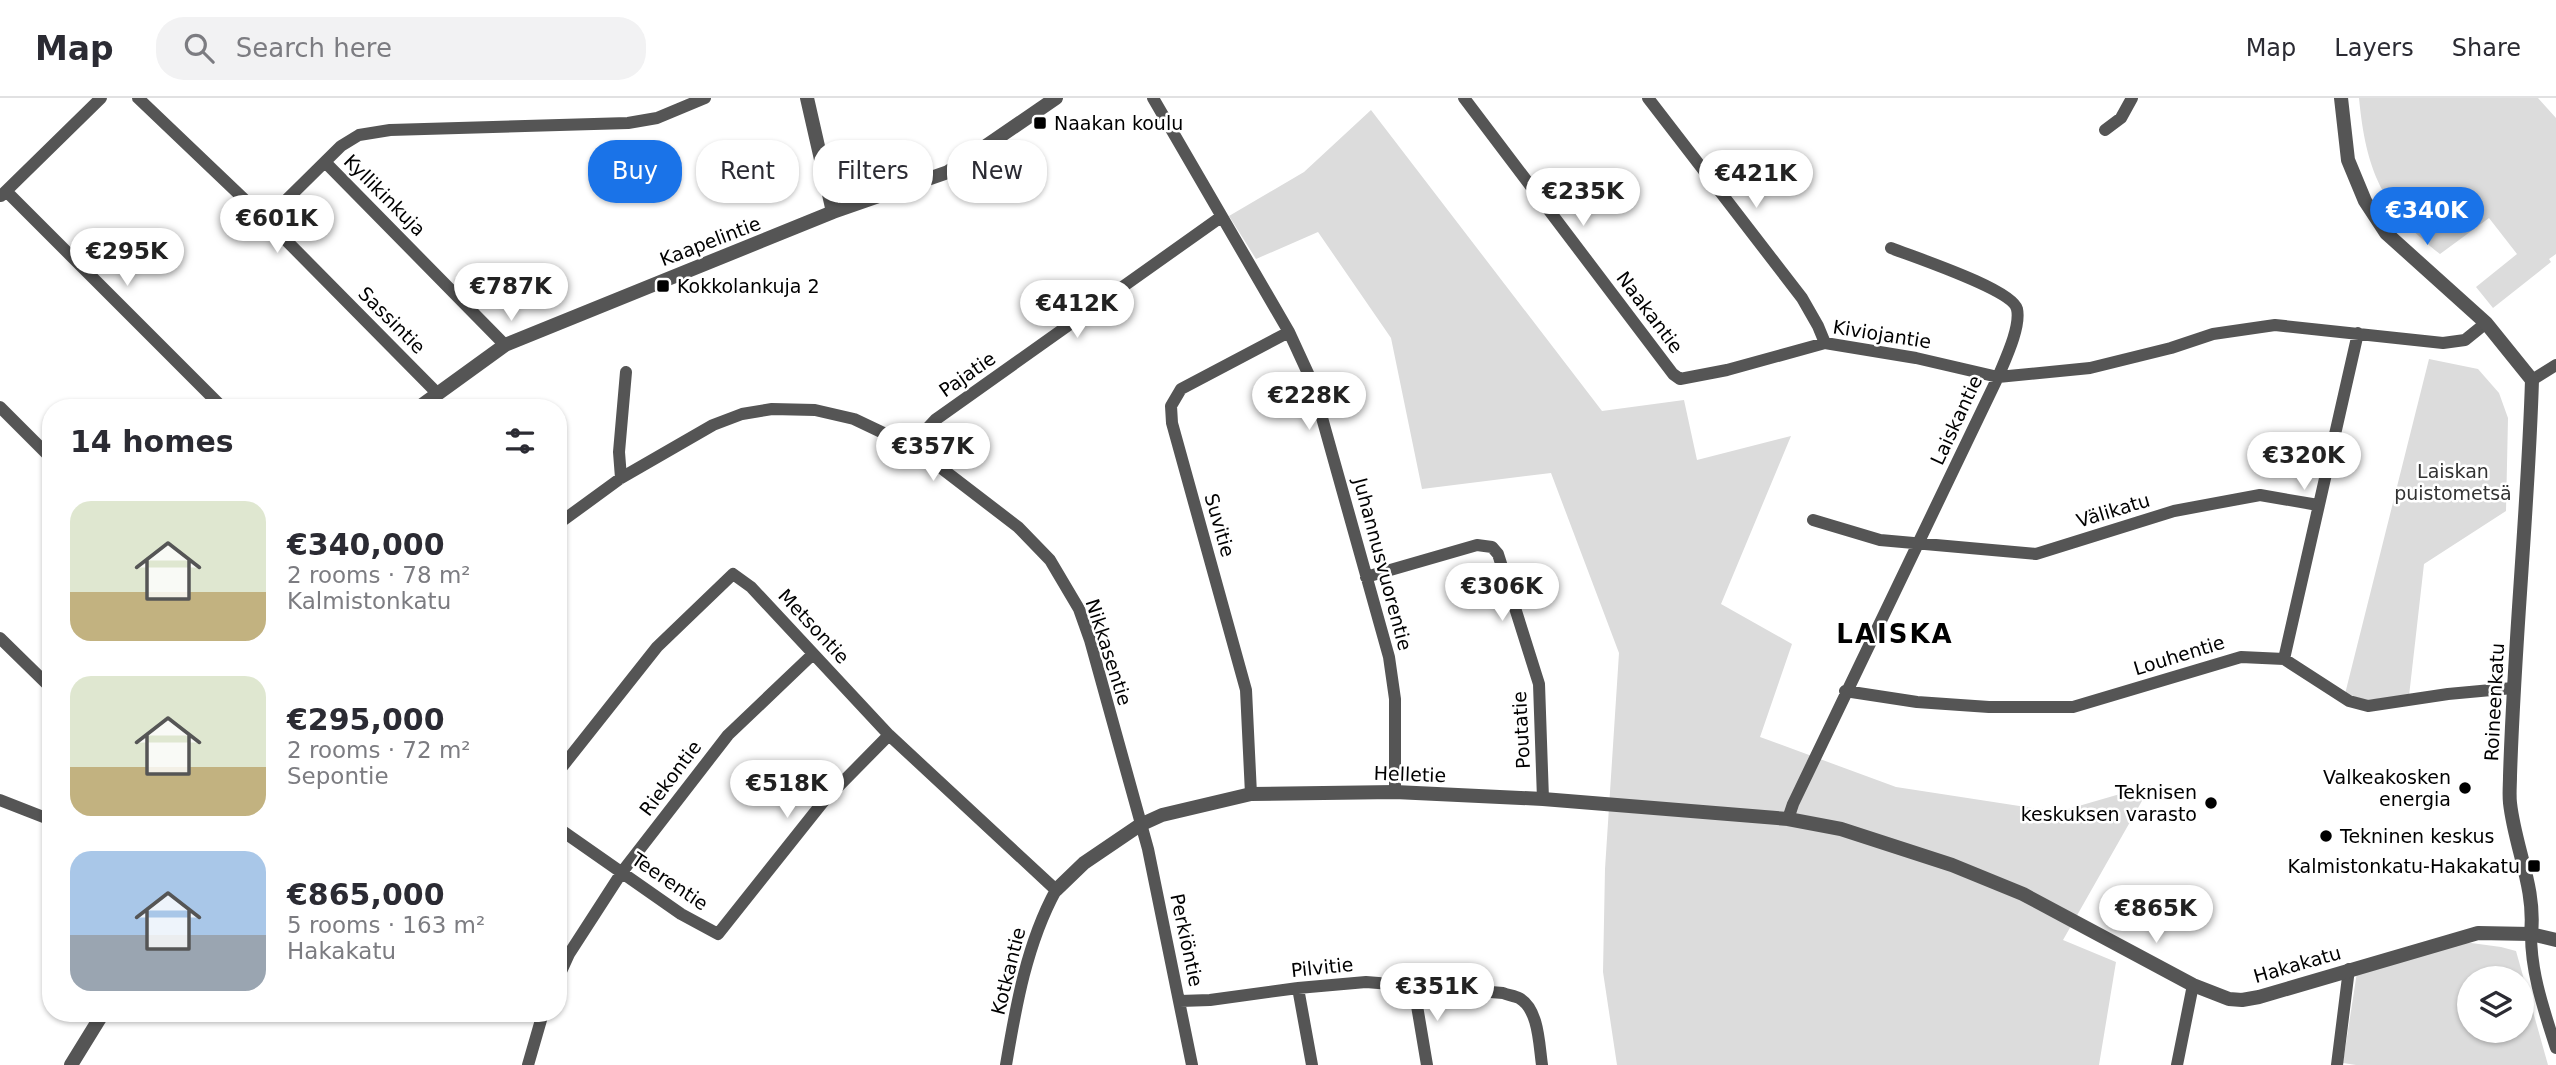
<!DOCTYPE html>
<meta charset="utf-8">
<style>
:root{--surface:#fff;--page:#f2f2f3;--text:#2b2b33;--muted:#7c7c81;--line:#e1e1e2;--accent:#1a73e8}
body{margin:0;font-family:"DejaVu Sans",sans-serif;background:var(--page);color:var(--text);height:100vh;display:flex;flex-direction:column;font-size:26px;white-space:nowrap}
*{box-sizing:border-box;margin:0}
p{font-size:23px;color:var(--muted)}
.icon{flex:none;width:38px;height:38px;fill:none;stroke:currentColor;stroke-width:2;stroke-linecap:round;stroke-linejoin:round}
.map{position:relative;flex:1;overflow:hidden}
.sheet{position:absolute;left:42px;top:301px;width:525px;height:623px;display:flex;flex-direction:column;background:var(--surface);border-radius:28px;box-shadow:0 2px 5px #0004}
.sheet>*{flex:none}
.banner{position:absolute;left:588px;top:42px;width:665px;height:63px;display:flex;gap:14px}
.tools{position:absolute;left:2457px;top:868px;display:grid;gap:14px}
.tools a{display:grid;place-items:center;width:77px;height:77px;border-radius:50%;background:var(--surface);box-shadow:0 2px 5px #0004;font-size:35px}
.price{position:absolute;translate:-50% -60px;padding:0 16px;border-radius:24px;background:#fff;color:#222;font-size:23px;line-height:46px;filter:drop-shadow(0 2px 4px #0008)}
.price::after{content:'';position:absolute;left:50%;top:42px;width:21px;height:16px;margin-left:-10px;background:inherit;clip-path:polygon(0 0,100% 0,50% 100%)}
.price.current{background:var(--accent);color:#fff}
ul{padding:0;list-style:none}
li{display:flex;align-items:center;gap:21px;height:175px;padding:0 28px}
li span{display:grid;place-items:center;flex:none;width:196px;height:140px;border-radius:21px;color:#555}
li>.icon{margin-inline-start:auto}
span .icon{width:84px;height:84px;fill:#fffc;stroke-width:1}
li b{font-size:30px}
h2{display:flex;justify-content:space-between;align-items:center;height:84px;padding:0 28px;font-size:30px}
.pill{padding:0 24px;border-radius:28px;background:var(--surface);box-shadow:0 2px 5px #0004;font-size:24px;line-height:63px}
.pill.current{background:var(--accent);color:#fff}
header{display:flex;align-items:center;gap:42px;box-sizing:border-box;height:98px;padding:0 35px;background:var(--surface);border-bottom:2px solid var(--line)}
header strong{font-size:33px}
nav{display:flex;gap:38px;margin-inline-start:auto;font-size:24px}
.search{width:490px;height:63px;background:var(--page);display:flex;align-items:center;gap:18px;box-sizing:border-box;padding:0 24px;border-radius:28px;color:var(--muted);font-size:26px}
.map>svg:first-child{display:block}
.green{fill:#dcdcdc;fill-rule:evenodd}
.lines{fill:none;stroke-linecap:round;stroke-linejoin:round}
.minor{stroke:#555;stroke-width:12}
.tertiary{stroke:#555;stroke-width:14}
.poi-dot{fill:#000;stroke:#fff;stroke-width:2.5}
.labels{text-anchor:middle;dominant-baseline:central;stroke-width:5;stroke-linejoin:round;paint-order:stroke}
.poi-label{font-size:19px;fill:#000;stroke:#fff;text-anchor:start}
.street-label{font-size:19px;fill:#000;stroke:#fff}
.park-label{font-size:19px;fill:#333;stroke:#fff}
.district-label{font-size:26px;font-weight:bold;letter-spacing:2px;fill:#000;stroke:#fff}
</style>
<header>
<strong>Map</strong>
<div class="search"><svg class="icon" aria-label="search" viewBox="0 0 24 24"><circle cx="10" cy="10" r="6"/><path d="M15 15l6 6"/></svg>Search here</div>
<nav><a>Map</a><a>Layers</a><a>Share</a></nav>
</header>
<div class="map">
<svg width="2556" height="967" viewBox="0 0 2556 967">
<rect width="100%" height="100%" fill="#fff"/>
<path class="green" d="M2359,0H2538L2556,20V156L2549,161L2551,164L2493,210L2476,189L2517,156L2489,120L2440,156C2382,110 2366,73 2359,0Z
M1371,12L1602,313L1684,302L1697,362L1791,338L1721,506L1792,546L1760,639L1896,689L2058,714L2151,687L2063,842L2116,864L2099,967H1617L1603,874L1605,771L1619,555L1551,375L1422,391L1391,240L1318,134L1256,161L1229,118L1304,74Z
M2429,261L2478,271L2499,295L2508,320L2506,413L2424,466L2409,598L2366,602L2345,596Z
M2449,842L2501,849L2516,853L2548,967H2356L2343,965L2357,874ZM2469,880H2522V933H2469Z"/>
<g class="lines">
<path class="minor" d="M138,0L266,122L437,295
M1153,0L1289,234L1312,284L1389,559L1395,601V694
M1464,0L1673,276L1680,281L1727,272L1825,245L1916,260L1998,279L2090,270L2171,250L2213,236L2275,227L2443,245L2465,242L2486,225
M1648,0L1802,200L1818,228L1825,245
M2105,32L2121,20L2132,0
M325,64L505,247
M6,93L223,310
M1,98L101,0
M266,122L341,48L359,37L390,32L628,25L657,20L705,0
M2532,282L2556,267
M0,309L51,360
M915,350L922,336L935,322L1221,119
M621,380L619,354L626,274
M1813,422L1880,442L2036,456L2174,413L2260,397L2318,407
M558,426L621,380L713,327L742,316L772,311L815,312L854,321L915,350L1018,429L1050,462L1079,511L1090,542L1148,751L1192,967
M1366,479L1477,447L1492,449L1498,456L1539,586L1543,701
M0,540L51,590
M2284,561L2358,235
M1845,593L1917,604L1989,609H2073L2241,559L2284,561L2349,603L2368,608L2448,596L2513,590
M558,674L657,549L733,476L751,489L889,637L1056,792C1027,845 1016,907 1006,967
M1251,696L1246,592L1172,325L1171,308L1181,291L1289,234
M0,702L51,722
M1788,721L1793,706L1998,279C2005,262 2021,229 2017,211C2012,191 1913,159 1891,150
M558,730L681,816L718,836L823,704L889,637
M2531,836C2531,876 2544,912 2556,950
M558,880L569,856L622,774L728,637L813,556
M1298,890L1312,967
M1414,890L1427,967
M1180,903L1210,902L1298,890L1366,884L1503,895C1508,897 1515,898 1519,900C1539,911 1539,947 1542,967
M528,967L543,915
M2177,967L2193,887
M2337,967L2349,871"/>
<path class="tertiary" d="M807,0L833,114
M2341,0L2348,62L2365,103L2386,135L2486,225L2532,282C2528,414 2514,545 2510,678C2510,687 2509,696 2510,705C2515,750 2536,790 2531,836
M418,310L505,247L833,114L948,74L1056,0
M1056,792L1084,765L1140,727L1162,717L1251,696L1395,694L1543,701L1788,721L1841,731L1952,767L2023,796L2193,887L2229,901L2242,902L2259,899L2478,835L2531,836L2556,842
M71,967L103,915"/>
</g>
<g class="poi-dot">
<rect x="1033" y="18" width="14" height="14" rx="3.5"/>
<rect x="656" y="181" width="14" height="14" rx="3.5"/>
<circle cx="2465" cy="690" r="7"/>
<circle cx="2211" cy="705" r="7"/>
<circle cx="2326" cy="738" r="7"/>
<rect x="2527" y="761" width="14" height="14" rx="3.5"/>
</g>
<g class="labels">
<g class="poi-label">
<text x="1054" y="25">Naakan koulu</text>
<text x="677" y="188">Kokkolankuja 2</text>
<text x="2451" y="679" text-anchor="end">Valkeakosken<tspan x="2451" dy="22">energia</tspan></text>
<text x="2197" y="694" text-anchor="end">Teknisen<tspan x="2197" dy="22">keskuksen varasto</tspan></text>
<text x="2340" y="738">Tekninen keskus</text>
<text x="2520" y="768" text-anchor="end">Kalmistonkatu-Hakakatu</text>
</g>
<g class="street-label">
<text transform="translate(385 97) rotate(45)">Kyllikinkuja</text>
<text transform="translate(710 143) rotate(-21)">Kaapelintie</text>
<text transform="translate(1650 214) rotate(53)">Naakantie</text>
<text transform="translate(392 222) rotate(45)">Sassintie</text>
<text transform="translate(1882 236) rotate(9)">Kiviojantie</text>
<text transform="translate(967 276) rotate(-35)">Pajatie</text>
<text transform="translate(1956 322) rotate(-65)">Laiskantie</text>
<text transform="translate(2113 412) rotate(-17)">Välikatu</text>
<text transform="translate(1220 427) rotate(74)">Suvitie</text>
<text transform="translate(1383 466) rotate(75)">Juhannusvuorentie</text>
<text transform="translate(814 528) rotate(47)">Metsontie</text>
<text transform="translate(1109 554) rotate(72)">Nikkasentie</text>
<text transform="translate(2179 557) rotate(-17)">Louhentie</text>
<text transform="translate(2494 604) rotate(-87)">Roineenkatu</text>
<text transform="translate(1521 632) rotate(-93)">Poutatie</text>
<text transform="translate(1410 676) rotate(2)">Helletie</text>
<text transform="translate(670 680) rotate(-53)">Riekontie</text>
<text transform="translate(670 783) rotate(34)">Teerentie</text>
<text transform="translate(1187 842) rotate(78)">Perkiöntie</text>
<text transform="translate(2297 866) rotate(-16)">Hakakatu</text>
<text transform="translate(1322 869) rotate(-6)">Pilvitie</text>
<text transform="translate(1008 873) rotate(-76)">Kotkantie</text>
</g>
<g class="park-label">
<text x="2453" y="373">Laiskan<tspan x="2453" dy="22">puistometsä</tspan></text>
</g>
<g class="district-label">
<text x="1895" y="536">LAISKA</text>
</g>
</g>
</svg>
<div class="tools">
<a><svg class="icon" aria-label="layers" viewBox="0 0 24 24"><path d="M12 4l9 5-9 5-9-5zM3 14l9 5 9-5"/></svg></a>
</div>
<b class="price" style="left:1756px;top:112px">€421K</b>
<b class="price" style="left:1583px;top:130px">€235K</b>
<b class="price current" style="left:2427px;top:149px">€340K</b>
<b class="price" style="left:277px;top:157px">€601K</b>
<b class="price" style="left:127px;top:190px">€295K</b>
<b class="price" style="left:511px;top:225px">€787K</b>
<b class="price" style="left:1077px;top:242px">€412K</b>
<b class="price" style="left:1309px;top:334px">€228K</b>
<b class="price" style="left:933px;top:385px">€357K</b>
<b class="price" style="left:2304px;top:394px">€320K</b>
<b class="price" style="left:1502px;top:525px">€306K</b>
<b class="price" style="left:787px;top:722px">€518K</b>
<b class="price" style="left:2156px;top:847px">€865K</b>
<b class="price" style="left:1437px;top:925px">€351K</b>
<div class="banner">
<a class="pill current">Buy</a>
<a class="pill">Rent</a>
<a class="pill">Filters</a>
<a class="pill">New</a>
</div>
<section class="sheet">
<h2>14 homes<svg class="icon" aria-label="filters" viewBox="0 0 24 24"><path d="M4 7h16M4 17h16"/><circle cx="9" cy="7" r="2"/><circle cx="15" cy="17" r="2"/></svg></h2>
<ul>
<li><span style="background:linear-gradient(#dfe7d0 65%,#c2b280 0)"><svg class="icon" aria-label="home" viewBox="0 0 24 24"><path d="M3 11l9-7 9 7M6 9v11h12V9"/></svg></span><div><b>€340,000</b><p>2 rooms · 78 m²</p><p>Kalmistonkatu</p></div></li>
<li><span style="background:linear-gradient(#dfe7d0 65%,#c2b280 0)"><svg class="icon" aria-label="home" viewBox="0 0 24 24"><path d="M3 11l9-7 9 7M6 9v11h12V9"/></svg></span><div><b>€295,000</b><p>2 rooms · 72 m²</p><p>Sepontie</p></div></li>
<li><span style="background:linear-gradient(#a9c7e8 60%,#9aa5b1 0)"><svg class="icon" aria-label="home" viewBox="0 0 24 24"><path d="M3 11l9-7 9 7M6 9v11h12V9"/></svg></span><div><b>€865,000</b><p>5 rooms · 163 m²</p><p>Hakakatu</p></div></li>
</ul>
</section>
</div>
